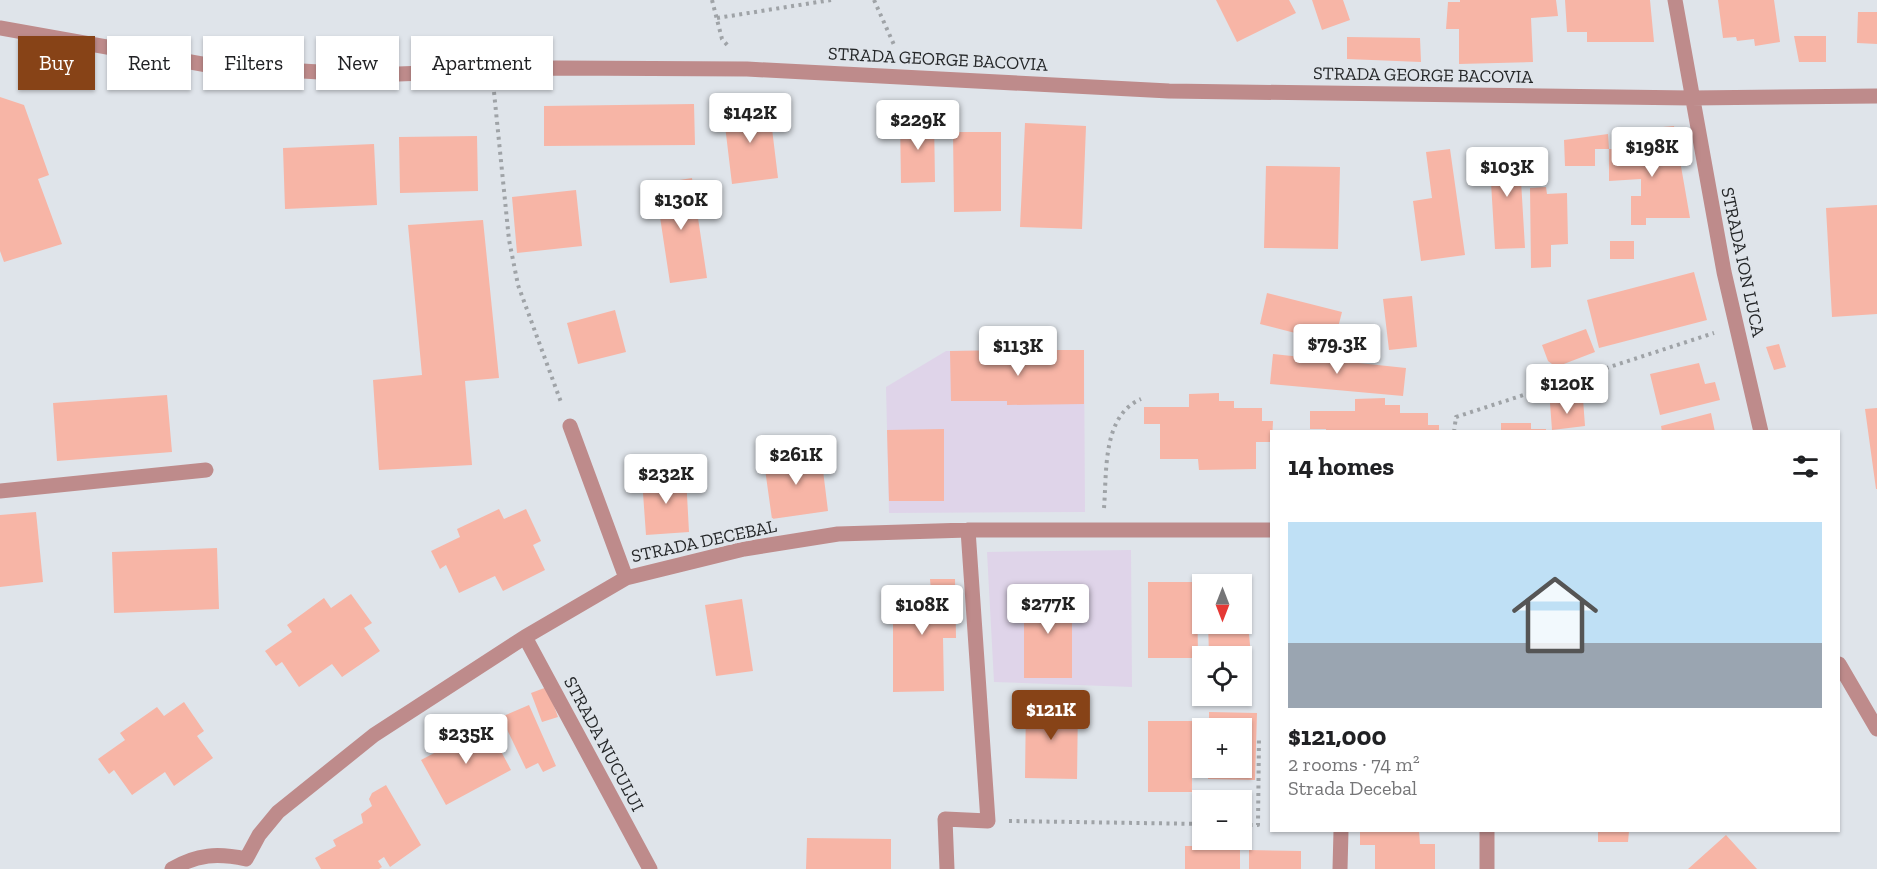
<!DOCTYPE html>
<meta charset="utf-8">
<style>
:root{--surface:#fff;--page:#f2f2f2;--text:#202124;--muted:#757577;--line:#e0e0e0;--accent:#874317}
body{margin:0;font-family:"Zilla Slab",serif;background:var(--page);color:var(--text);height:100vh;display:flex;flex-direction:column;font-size:22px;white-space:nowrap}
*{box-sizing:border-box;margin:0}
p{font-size:20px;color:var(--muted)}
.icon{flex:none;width:33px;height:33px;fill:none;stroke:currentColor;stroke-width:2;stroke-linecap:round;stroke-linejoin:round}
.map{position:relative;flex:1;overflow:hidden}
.drawer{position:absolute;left:1270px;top:430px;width:570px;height:402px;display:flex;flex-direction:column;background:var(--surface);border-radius:0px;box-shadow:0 2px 4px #0004}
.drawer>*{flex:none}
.top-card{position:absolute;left:18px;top:36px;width:570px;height:54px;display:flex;gap:12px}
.needle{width:39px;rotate:180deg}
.tools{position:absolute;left:1192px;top:574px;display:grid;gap:12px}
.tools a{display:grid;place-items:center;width:60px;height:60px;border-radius:0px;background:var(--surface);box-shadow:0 2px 4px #0004;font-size:30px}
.price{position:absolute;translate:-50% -51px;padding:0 14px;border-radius:6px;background:#fff;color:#222;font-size:20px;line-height:39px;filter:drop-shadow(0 2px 3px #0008)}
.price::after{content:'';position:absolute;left:50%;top:36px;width:18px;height:14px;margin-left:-9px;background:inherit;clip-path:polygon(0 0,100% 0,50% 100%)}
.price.active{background:var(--accent);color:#fff}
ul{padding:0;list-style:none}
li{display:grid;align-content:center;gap:12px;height:318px;padding:0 18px}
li+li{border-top:2px solid var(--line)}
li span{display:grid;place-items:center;height:186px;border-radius:0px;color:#555}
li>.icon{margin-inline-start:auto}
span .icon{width:108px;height:108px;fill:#fffc;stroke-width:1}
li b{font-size:26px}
h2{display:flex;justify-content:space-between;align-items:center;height:72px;padding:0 18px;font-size:26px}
.pill{padding:0 21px;border-radius:0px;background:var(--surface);box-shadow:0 2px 4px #0004;font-size:21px;line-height:54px}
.pill.active{background:var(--accent);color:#fff}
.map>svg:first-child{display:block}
.commercial{fill:#dfd4e9}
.building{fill:#f7b5a6}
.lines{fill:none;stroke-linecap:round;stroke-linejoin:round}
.path{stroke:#9fa3a7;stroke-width:4;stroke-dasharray:3 4.5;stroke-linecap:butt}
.minor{stroke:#be8b8b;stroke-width:15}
.labels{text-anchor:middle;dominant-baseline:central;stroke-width:6;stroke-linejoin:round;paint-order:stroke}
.street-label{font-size:18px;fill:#252729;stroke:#dfe4ea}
</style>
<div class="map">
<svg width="1877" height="869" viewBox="0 0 1877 869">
<rect width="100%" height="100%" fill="#dfe4ea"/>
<path class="commercial" d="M1084,350L1085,512L889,513L886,387L946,351Z
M1131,550L1132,687L994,682L987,552Z"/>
<path class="building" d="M1216,0H1289L1296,13L1237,42Z
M1312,0H1343L1350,20L1322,30Z
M1460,0H1556L1558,16L1531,18L1533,62L1459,64V29H1446L1448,2H1460Z
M1565,0H1650L1654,42H1587V32H1567Z
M1718,0H1774L1780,42L1755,46L1754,39L1737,41L1736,37L1723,38Z
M1858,12H1877V44L1857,43Z
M1794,36H1826V62H1799Z
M1347,37L1420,38L1421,62L1347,59Z
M0,97L24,105L49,175L38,179L62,244L4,262L0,251Z
M694,104L695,145L544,146V106Z
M769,104L778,178L732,184L723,109Z
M934,118L935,182L901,183L900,119Z
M1025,123L1086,126L1082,229L1020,227Z
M1674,126L1690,218H1646V225H1631V196H1641V179L1609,181V149H1627L1626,137H1644V148L1664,147L1663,127Z
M953,132H1001V211L954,212Z
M1608,134L1609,149H1595V166H1565L1564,140Z
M477,136L478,191L400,193L399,137Z
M374,144L377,205L285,209L283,148Z
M1519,147L1525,248L1495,249L1489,149Z
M1450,149L1465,255L1421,261L1413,201L1432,198L1426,152Z
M1266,166L1340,167L1338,249L1264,248Z
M692,178L707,278L670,283L655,184Z
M1546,187L1547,194L1567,193L1568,244L1551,245V267L1531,268L1530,188Z
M576,190L582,246L517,253L512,197Z
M1877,205V314L1832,317L1826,208Z
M483,220L499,378L465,381L472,465L379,470L373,380L422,375L408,225Z
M1610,241H1634V259H1610Z
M1694,272L1707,320L1599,348L1587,300Z
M1267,293L1342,312L1334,343L1260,324Z
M1412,296L1417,347L1389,350L1383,299Z
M615,310L626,352L578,364L567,323Z
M1586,329L1595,352L1556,367L1548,361L1542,345Z
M1779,344L1786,367L1774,370L1766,347Z
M1007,350H1084V404L1007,405V401H951L950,351Z
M1273,354L1406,368L1403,396L1270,384Z
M1699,363L1705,384L1715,382L1720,400L1660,415L1650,374Z
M1219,393V401H1234V408H1262V421H1273L1272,442H1256V469L1199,470L1198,459H1160V424H1144V407H1189V394Z
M167,395L172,452L57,461L53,403Z
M1385,398V405H1400V413H1428V425H1439V432H1326V429H1310V411H1355V399Z
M1583,399L1585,426L1552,430L1550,403Z
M1877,408V489H1876L1865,409Z
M1711,413L1715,432H1662L1661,426Z
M1501,423H1531V429H1546V432H1501Z
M944,429V501H889L887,430Z
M821,454L828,511L772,519L764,462Z
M686,476L689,532L646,535L642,479Z
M499,509L504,519L526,509L541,541L533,545L545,570L503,591L495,576L459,593L446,565L440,569L431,551L460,537L457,529Z
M36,512L43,582L0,587V515Z
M217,548L219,609L114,613L112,552Z
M930,579H955L956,638H943L944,691L893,692V590H931Z
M1148,582H1197L1198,658H1148Z
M1208,582L1244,583L1251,655L1209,654L1208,624H1242V585H1208Z
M1024,592H1072V678H1024Z
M351,594L372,623L364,628L380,651L342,677L332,664L299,687L282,662L276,666L265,651L292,632L287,625L324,598L331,608Z
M742,599L753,671L716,676L705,605Z
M547,687L558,717L542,722L531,693Z
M184,702L204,731L197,736L213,758L174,786L165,772L132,795L114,770L109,774L98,759L125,740L120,733L157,707L164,716Z
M1026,703L1078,704L1077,779L1025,778Z
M529,705L556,766L543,772L538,763L526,769L501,717Z
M1209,712L1257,713L1255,780L1208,779V768H1242V729H1209Z
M1148,721H1192V792H1148Z
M487,725L511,770L446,805L421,760Z
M386,785L421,845L390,867L384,857L378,861L382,867L379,869H321L315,858L336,846L333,840L363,823L361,814L372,806L369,799L372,793Z
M1360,831H1419L1420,844H1435V869H1375V845H1360Z
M1598,831H1629L1628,842H1598Z
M1726,835L1757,869H1688Z
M807,838L891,839V869H806Z
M1185,846H1240V869H1185Z
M1249,850L1301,851V869H1249Z"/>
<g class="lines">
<path class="path" d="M712,0L722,39L729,47
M874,0L895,47
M717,18L831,0
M494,92L509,240L518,285L562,405
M1454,432L1456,417L1714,333
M1104,508C1107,471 1102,416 1141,399
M1009,821L1203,824
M1242,825H1258L1259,736"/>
<path class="minor" d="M1675,0L1724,272L1761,432
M0,28L213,66L372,75L556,68L747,69L1169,91L1691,98L1877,96
M570,426L626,578
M0,491L206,470
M525,637L650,869
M1839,664L1877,729
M246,859L259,835L278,812L374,735L525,637L626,578L744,549L838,534L968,530H1272
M172,869C197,854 218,853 246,859
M947,869L945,819L988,821L968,530
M1340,869L1341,831
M1487,869V831"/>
</g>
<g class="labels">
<g class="street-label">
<text transform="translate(938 59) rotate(3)">STRADA GEORGE BACOVIA</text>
<text transform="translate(1423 75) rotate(1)">STRADA GEORGE BACOVIA</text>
<text transform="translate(1743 262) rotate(78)">STRADA ION LUCA</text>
<text transform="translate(704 541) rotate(-12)">STRADA DECEBAL</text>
<text transform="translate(604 744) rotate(62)">STRADA NUCULUI</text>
</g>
</g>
</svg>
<div class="tools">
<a><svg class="needle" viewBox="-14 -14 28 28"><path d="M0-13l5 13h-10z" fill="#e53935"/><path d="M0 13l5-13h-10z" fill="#757577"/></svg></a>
<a><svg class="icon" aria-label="locate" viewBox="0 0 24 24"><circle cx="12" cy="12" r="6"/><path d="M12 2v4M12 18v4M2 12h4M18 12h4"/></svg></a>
<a>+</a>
<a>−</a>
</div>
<b class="price" style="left:750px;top:144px">$142K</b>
<b class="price" style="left:918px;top:151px">$229K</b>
<b class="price" style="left:1652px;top:178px">$198K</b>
<b class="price" style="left:1507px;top:198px">$103K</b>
<b class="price" style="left:681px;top:231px">$130K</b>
<b class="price" style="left:1337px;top:375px">$79.3K</b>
<b class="price" style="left:1018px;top:377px">$113K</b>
<b class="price" style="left:1567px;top:415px">$120K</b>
<b class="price" style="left:796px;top:486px">$261K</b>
<b class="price" style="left:666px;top:505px">$232K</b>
<b class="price" style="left:1048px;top:635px">$277K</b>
<b class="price" style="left:922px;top:636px">$108K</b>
<b class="price active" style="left:1051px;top:741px">$121K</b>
<b class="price" style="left:466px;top:765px">$235K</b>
<div class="top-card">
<a class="pill active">Buy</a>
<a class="pill">Rent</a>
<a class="pill">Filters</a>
<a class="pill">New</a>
<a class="pill">Apartment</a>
</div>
<section class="drawer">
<h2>14 homes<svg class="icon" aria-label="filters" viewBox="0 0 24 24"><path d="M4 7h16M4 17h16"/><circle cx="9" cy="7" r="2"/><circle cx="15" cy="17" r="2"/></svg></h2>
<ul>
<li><span style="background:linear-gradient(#bfe0f5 65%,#9aa5b1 0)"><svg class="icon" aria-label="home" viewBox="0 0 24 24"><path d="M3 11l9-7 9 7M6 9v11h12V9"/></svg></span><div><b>$121,000</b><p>2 rooms · 74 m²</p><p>Strada Decebal</p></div></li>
</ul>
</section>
</div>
